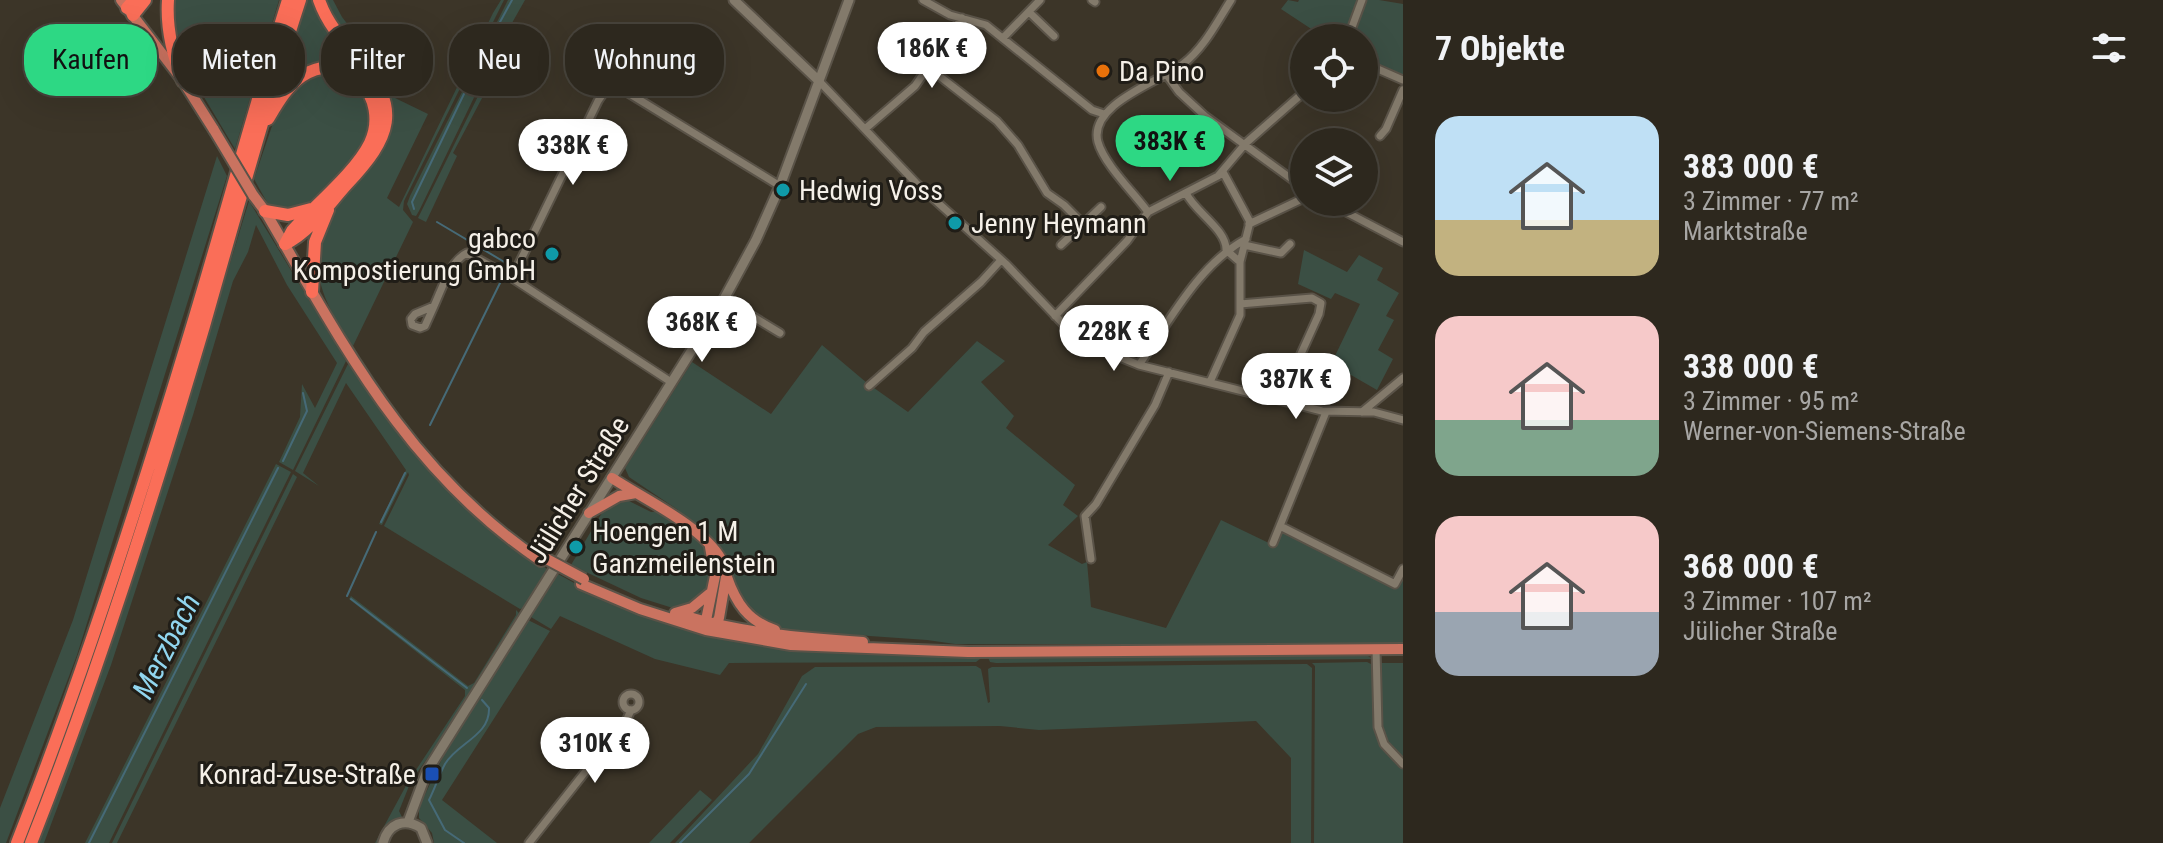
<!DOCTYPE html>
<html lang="de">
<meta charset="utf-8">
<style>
:root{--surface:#2d281e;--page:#353027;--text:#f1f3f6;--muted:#a7a6a4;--line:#48443c;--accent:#2dd884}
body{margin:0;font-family:"Roboto Condensed",sans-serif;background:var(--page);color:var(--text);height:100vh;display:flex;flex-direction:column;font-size:30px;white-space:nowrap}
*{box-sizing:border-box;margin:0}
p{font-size:26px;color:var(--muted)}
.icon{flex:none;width:44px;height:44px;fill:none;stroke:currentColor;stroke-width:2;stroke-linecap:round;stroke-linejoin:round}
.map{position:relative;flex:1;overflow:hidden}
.drawer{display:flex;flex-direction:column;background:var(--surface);width:760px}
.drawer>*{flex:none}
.banner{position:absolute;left:24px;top:24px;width:760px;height:72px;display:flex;gap:16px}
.tools{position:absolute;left:1290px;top:24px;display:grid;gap:16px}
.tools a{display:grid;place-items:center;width:88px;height:88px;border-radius:50%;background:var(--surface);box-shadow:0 8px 32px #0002,0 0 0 2px var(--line);font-size:40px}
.price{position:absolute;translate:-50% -68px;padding:0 18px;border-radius:28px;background:#fff;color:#222;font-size:26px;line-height:52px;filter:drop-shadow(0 2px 4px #0008)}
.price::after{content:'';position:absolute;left:50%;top:48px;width:24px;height:18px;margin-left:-12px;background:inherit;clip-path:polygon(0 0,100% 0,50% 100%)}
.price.active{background:var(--accent);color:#111}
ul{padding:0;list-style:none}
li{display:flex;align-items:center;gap:24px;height:200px;padding:0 32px}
li span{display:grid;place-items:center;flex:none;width:224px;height:160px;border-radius:24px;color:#555}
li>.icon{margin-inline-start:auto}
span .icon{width:96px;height:96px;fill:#fffc;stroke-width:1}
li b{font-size:34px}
h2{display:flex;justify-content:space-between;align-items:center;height:96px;padding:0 32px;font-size:34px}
.chip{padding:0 28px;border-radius:32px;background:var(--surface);box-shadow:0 8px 32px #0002,0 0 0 2px var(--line);font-size:28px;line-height:72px}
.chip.active{background:var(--accent);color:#111}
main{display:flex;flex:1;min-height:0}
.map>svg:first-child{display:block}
.green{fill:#3b4f44}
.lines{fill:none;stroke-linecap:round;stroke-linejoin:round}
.stream{stroke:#466a77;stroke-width:2}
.street-casing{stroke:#5a5348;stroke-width:11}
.secondary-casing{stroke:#5a5348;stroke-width:13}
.primary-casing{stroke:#5a5348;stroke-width:14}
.highway-casing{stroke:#5a5348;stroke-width:16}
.street{stroke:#837a6b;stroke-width:7}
.secondary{stroke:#837a6b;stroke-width:9}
.primary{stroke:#ca7360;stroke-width:10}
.highway{stroke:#fa6e58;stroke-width:12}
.primary-bridge-casing{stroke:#5a5348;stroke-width:14;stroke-linecap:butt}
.primary-bridge{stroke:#ca7360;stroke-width:10}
.food-dot{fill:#e8710a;stroke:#201d17;stroke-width:3}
.culture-dot{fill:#0f9aa8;stroke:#201d17;stroke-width:3}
.transit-dot{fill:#1a4fb4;stroke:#201d17;stroke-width:3}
.labels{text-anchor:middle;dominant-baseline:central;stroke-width:6;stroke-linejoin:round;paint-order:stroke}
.poi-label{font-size:28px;fill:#f5f0e8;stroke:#201d17;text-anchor:start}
.street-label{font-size:28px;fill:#f5f0e8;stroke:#201d17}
.water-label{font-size:30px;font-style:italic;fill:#91d5ee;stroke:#201d17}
</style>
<main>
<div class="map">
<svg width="1403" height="843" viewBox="0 0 1403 843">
<rect width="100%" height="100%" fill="#3c3528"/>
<path class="green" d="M170,0H279L235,149L177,52Z
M306,0H315C326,31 351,48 369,74C402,119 375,152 343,186C327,202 312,219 297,235L294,233L365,155C410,83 328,27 276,99Z
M323,0H333L342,17L382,69L395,98L428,114L387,198L399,207L493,13L501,0H504L404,201L403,210L413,222L353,346C322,302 303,261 331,210C353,172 401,155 391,102C384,71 355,51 338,27C332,19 328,9 323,0Z
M508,0H525L499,46L419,211L416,216L412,215L407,204L410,196Z
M1288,0L1298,2L1299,0H1379L1403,4V76L1364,58V38H1325L1281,9Z
M514,23L534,34L522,56L508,49L453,153L457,156L426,222L418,218Z
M326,71L348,76L370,100L369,136L355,159L317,199L308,205L291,211L269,206L254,179L275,117L296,84Z
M217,156L227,176L77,655L6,843H0V808L73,620Z
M249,201L346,361L293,470L279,462L300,417L302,384L315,408L337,363L287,285L256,225L248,252L233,281L193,415L111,665L44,843H37C119,632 183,417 249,201Z
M1304,250L1347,272L1359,255L1383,268L1377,280L1399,293L1386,316L1394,320L1378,350L1393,359L1377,390L1344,371L1346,366L1334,358L1360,304L1335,293L1331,299L1298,284Z
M977,341L1005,361L981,382L1014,416L1006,428L1075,485L1063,505L1078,516L1048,545L1082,564L1087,562L1091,607L1166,628L1221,520L1275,546L1281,531L1397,589L1403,579V644H955L927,640L784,630L764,623L748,612L721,551L710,565L707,589L694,603L676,609L641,598L571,565L606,506L617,500H627L651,512L678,510L629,477L625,468L692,362L771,414L822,345L867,383L908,412Z
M348,364L381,410L430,469L514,544L547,569L524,608L520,609L384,526L409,475L408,472L382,525L379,524L406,470L346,383L303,473L319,486L295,471Z
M276,464L291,472L109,843H85Z
M293,474L297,477L117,843H112Z
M558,574L576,584L686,629L726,639L768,646L981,653L980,659L976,662L729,663L720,675L655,659L560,616L551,629L531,617Z
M351,596L468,686L474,683L516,615V610L519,613L447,731L411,781L399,811L402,817L389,825L380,843H375L408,782L465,696V690L349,599Z
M528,620L550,631L442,800L497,843H434L432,833L419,818V807L450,742Z
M1361,652L1373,659L996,663L990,662L987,655Z
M1367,662L1373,665L1374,673L1379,740L1403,766V843H1314L1315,666L1312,663Z
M1378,663H1403V760C1374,734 1380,700 1378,663Z
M1307,664L1312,668L1311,843H1291V758L1256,721L1039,730L1000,726L876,727L858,734L749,843H675L758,754L802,676L815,667L976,666L981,669L988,703L990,702L988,669L992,667Z
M700,790L712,800L670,843H649Z"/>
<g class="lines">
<path class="stream" d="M414,209L412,202L488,44L512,0
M437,222L506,263L505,268
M430,425L501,281
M283,461L307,411L303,393
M381,522L405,473
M347,596L376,532
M351,599L467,688
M89,843L278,468
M464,843L445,830L429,800C435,788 439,775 445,764C457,743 490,736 489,708L482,700
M680,843L749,774L806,684"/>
<g class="street-casing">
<path id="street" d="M923,0L950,15L986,25L1092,110L1104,114
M1092,0L1095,2
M1029,12L1054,36
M1003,38L1040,0
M1348,38L1362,0
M1364,63L1403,80
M576,68L594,72L780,186
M929,68L997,121L1018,145L1047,193L1064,205L1083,224
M1166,74L1179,92L1205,116L1304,188
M819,81L916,183L1006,264L1068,329L1095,347L1139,365L1322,411L1374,412L1403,420
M865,129L915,86L962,18
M1380,136L1386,129L1403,90
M1186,193C1195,212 1227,230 1226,250L1240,262
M1327,202L1403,242
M1148,212C1134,193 1104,164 1098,142C1088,104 1159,82 1183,64C1204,48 1217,22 1231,0
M1249,224L1304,198
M1061,245L1101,207
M1244,245L1281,253L1290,244
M512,278L598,101L611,82
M724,299L780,333
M1240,304L1312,298L1321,303L1319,314L1295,367L1265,359
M434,306L425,326L420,328L412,325L411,319L415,314L434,306C442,289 450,261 467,253L512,278L671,382
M1055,316L1127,241L1148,212L1218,176L1246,143L1304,92
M1139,365C1169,322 1198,265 1246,239
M1210,382L1240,315V262L1250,222L1223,172
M869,386L912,348L924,332L981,282L1001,260
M1362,412L1403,378
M1280,526L1395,584L1403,569
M1273,543L1326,412
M1091,559L1085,516L1096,504L1155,405L1169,372
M1376,649L1378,727L1384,744L1403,764
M623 702a8 8 0 1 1 16 0a8 8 0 1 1-16 0Z
M529,843L627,719L631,710"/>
</g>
<g class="secondary-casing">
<path id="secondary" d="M734,0L819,81
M408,822L427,771L724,299L756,240L780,186L849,0
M383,843C388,824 404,817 421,828L427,843"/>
</g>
<g class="primary-casing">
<path id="primary" d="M121,0L183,81L214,130
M253,195L265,211C343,344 408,472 541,561
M612,478C644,499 702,526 721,559C725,565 725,571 727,577C736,603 748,621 775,630
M589,513L619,496L636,493
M581,584L640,609L706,630L791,645L968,652L1403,649
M675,613L692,608L709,594
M682,615C741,633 802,638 863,642
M705,625L715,576L710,547
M714,627L719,618L726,577"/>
</g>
<g class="highway-casing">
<path id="highway" d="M168,0C166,29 172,54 183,81
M127,8L134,0
M133,15L145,0
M268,119C277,104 287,86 302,76C347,47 391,98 370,143C356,172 314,206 292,231L285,244
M265,211L288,215L311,209
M285,244C310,232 328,205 347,184C391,137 403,109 357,56C341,39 327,23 319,0
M312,292L315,242L328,210
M17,843C81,680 136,512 187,343C222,229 252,114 288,0
M31,843C97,676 153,498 204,326C235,217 265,108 300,0"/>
</g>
<use href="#street" class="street"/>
<use href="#secondary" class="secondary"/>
<use href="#primary" class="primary"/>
<use href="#highway" class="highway"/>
<g class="primary-bridge-casing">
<path id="primary-bridge" d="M214,130L253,195
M543,557L584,579"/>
</g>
<use href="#primary-bridge" class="primary-bridge"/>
</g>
<circle class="food-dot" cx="1103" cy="71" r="8"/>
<g class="culture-dot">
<circle cx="783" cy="190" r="8"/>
<circle cx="955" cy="223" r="8"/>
<circle cx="552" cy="254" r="8"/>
<circle cx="576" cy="547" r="8"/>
</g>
<rect class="transit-dot" x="424" y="766" width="16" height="16" rx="4"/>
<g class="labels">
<g class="poi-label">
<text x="1119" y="71">Da Pino</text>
<text x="799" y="190">Hedwig Voss</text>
<text x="971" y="223">Jenny Heymann</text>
<text x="536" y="238" text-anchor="end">gabco<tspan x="536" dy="32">Kompostierung GmbH</tspan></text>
<text x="592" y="531">Hoengen 1 M<tspan x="592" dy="32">Ganzmeilenstein</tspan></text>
<text x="416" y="774" text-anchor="end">Konrad-Zuse-Straße</text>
</g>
<g class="street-label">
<text transform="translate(578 490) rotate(-58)">Jülicher Straße</text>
</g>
<g class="water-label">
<text transform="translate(166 646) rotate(-63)">Merzbach</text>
</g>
</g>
</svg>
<div class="tools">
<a><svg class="icon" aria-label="locate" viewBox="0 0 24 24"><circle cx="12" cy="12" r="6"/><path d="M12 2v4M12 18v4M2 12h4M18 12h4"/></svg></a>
<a><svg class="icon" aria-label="layers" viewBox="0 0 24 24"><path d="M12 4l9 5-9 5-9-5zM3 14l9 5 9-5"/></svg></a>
</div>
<b class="price" style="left:932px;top:90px">186K €</b>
<b class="price active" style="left:1170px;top:183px">383K €</b>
<b class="price" style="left:573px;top:187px">338K €</b>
<b class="price" style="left:702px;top:364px">368K €</b>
<b class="price" style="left:1114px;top:373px">228K €</b>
<b class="price" style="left:1296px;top:421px">387K €</b>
<b class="price" style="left:595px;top:785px">310K €</b>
<div class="banner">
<a class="chip active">Kaufen</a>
<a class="chip">Mieten</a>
<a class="chip">Filter</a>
<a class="chip">Neu</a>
<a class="chip">Wohnung</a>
</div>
</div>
<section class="drawer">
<h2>7 Objekte<svg class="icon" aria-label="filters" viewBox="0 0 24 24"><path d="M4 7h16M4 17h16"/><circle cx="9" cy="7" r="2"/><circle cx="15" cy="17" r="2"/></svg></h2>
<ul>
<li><span style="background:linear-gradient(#bfe0f5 65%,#c2b280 0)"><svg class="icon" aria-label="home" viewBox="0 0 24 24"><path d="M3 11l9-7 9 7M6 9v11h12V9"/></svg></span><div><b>383 000 €</b><p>3 Zimmer · 77 m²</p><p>Marktstraße</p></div></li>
<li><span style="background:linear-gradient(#f6c9c9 65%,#7fa58c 0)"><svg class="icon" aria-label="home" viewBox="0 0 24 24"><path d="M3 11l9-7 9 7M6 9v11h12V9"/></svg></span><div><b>338 000 €</b><p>3 Zimmer · 95 m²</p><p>Werner-von-Siemens-Straße</p></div></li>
<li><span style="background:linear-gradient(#f6c9c9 60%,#9aa5b1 0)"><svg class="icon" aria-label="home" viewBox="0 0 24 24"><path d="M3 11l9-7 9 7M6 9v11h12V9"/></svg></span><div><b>368 000 €</b><p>3 Zimmer · 107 m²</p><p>Jülicher Straße</p></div></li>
</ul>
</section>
</main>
